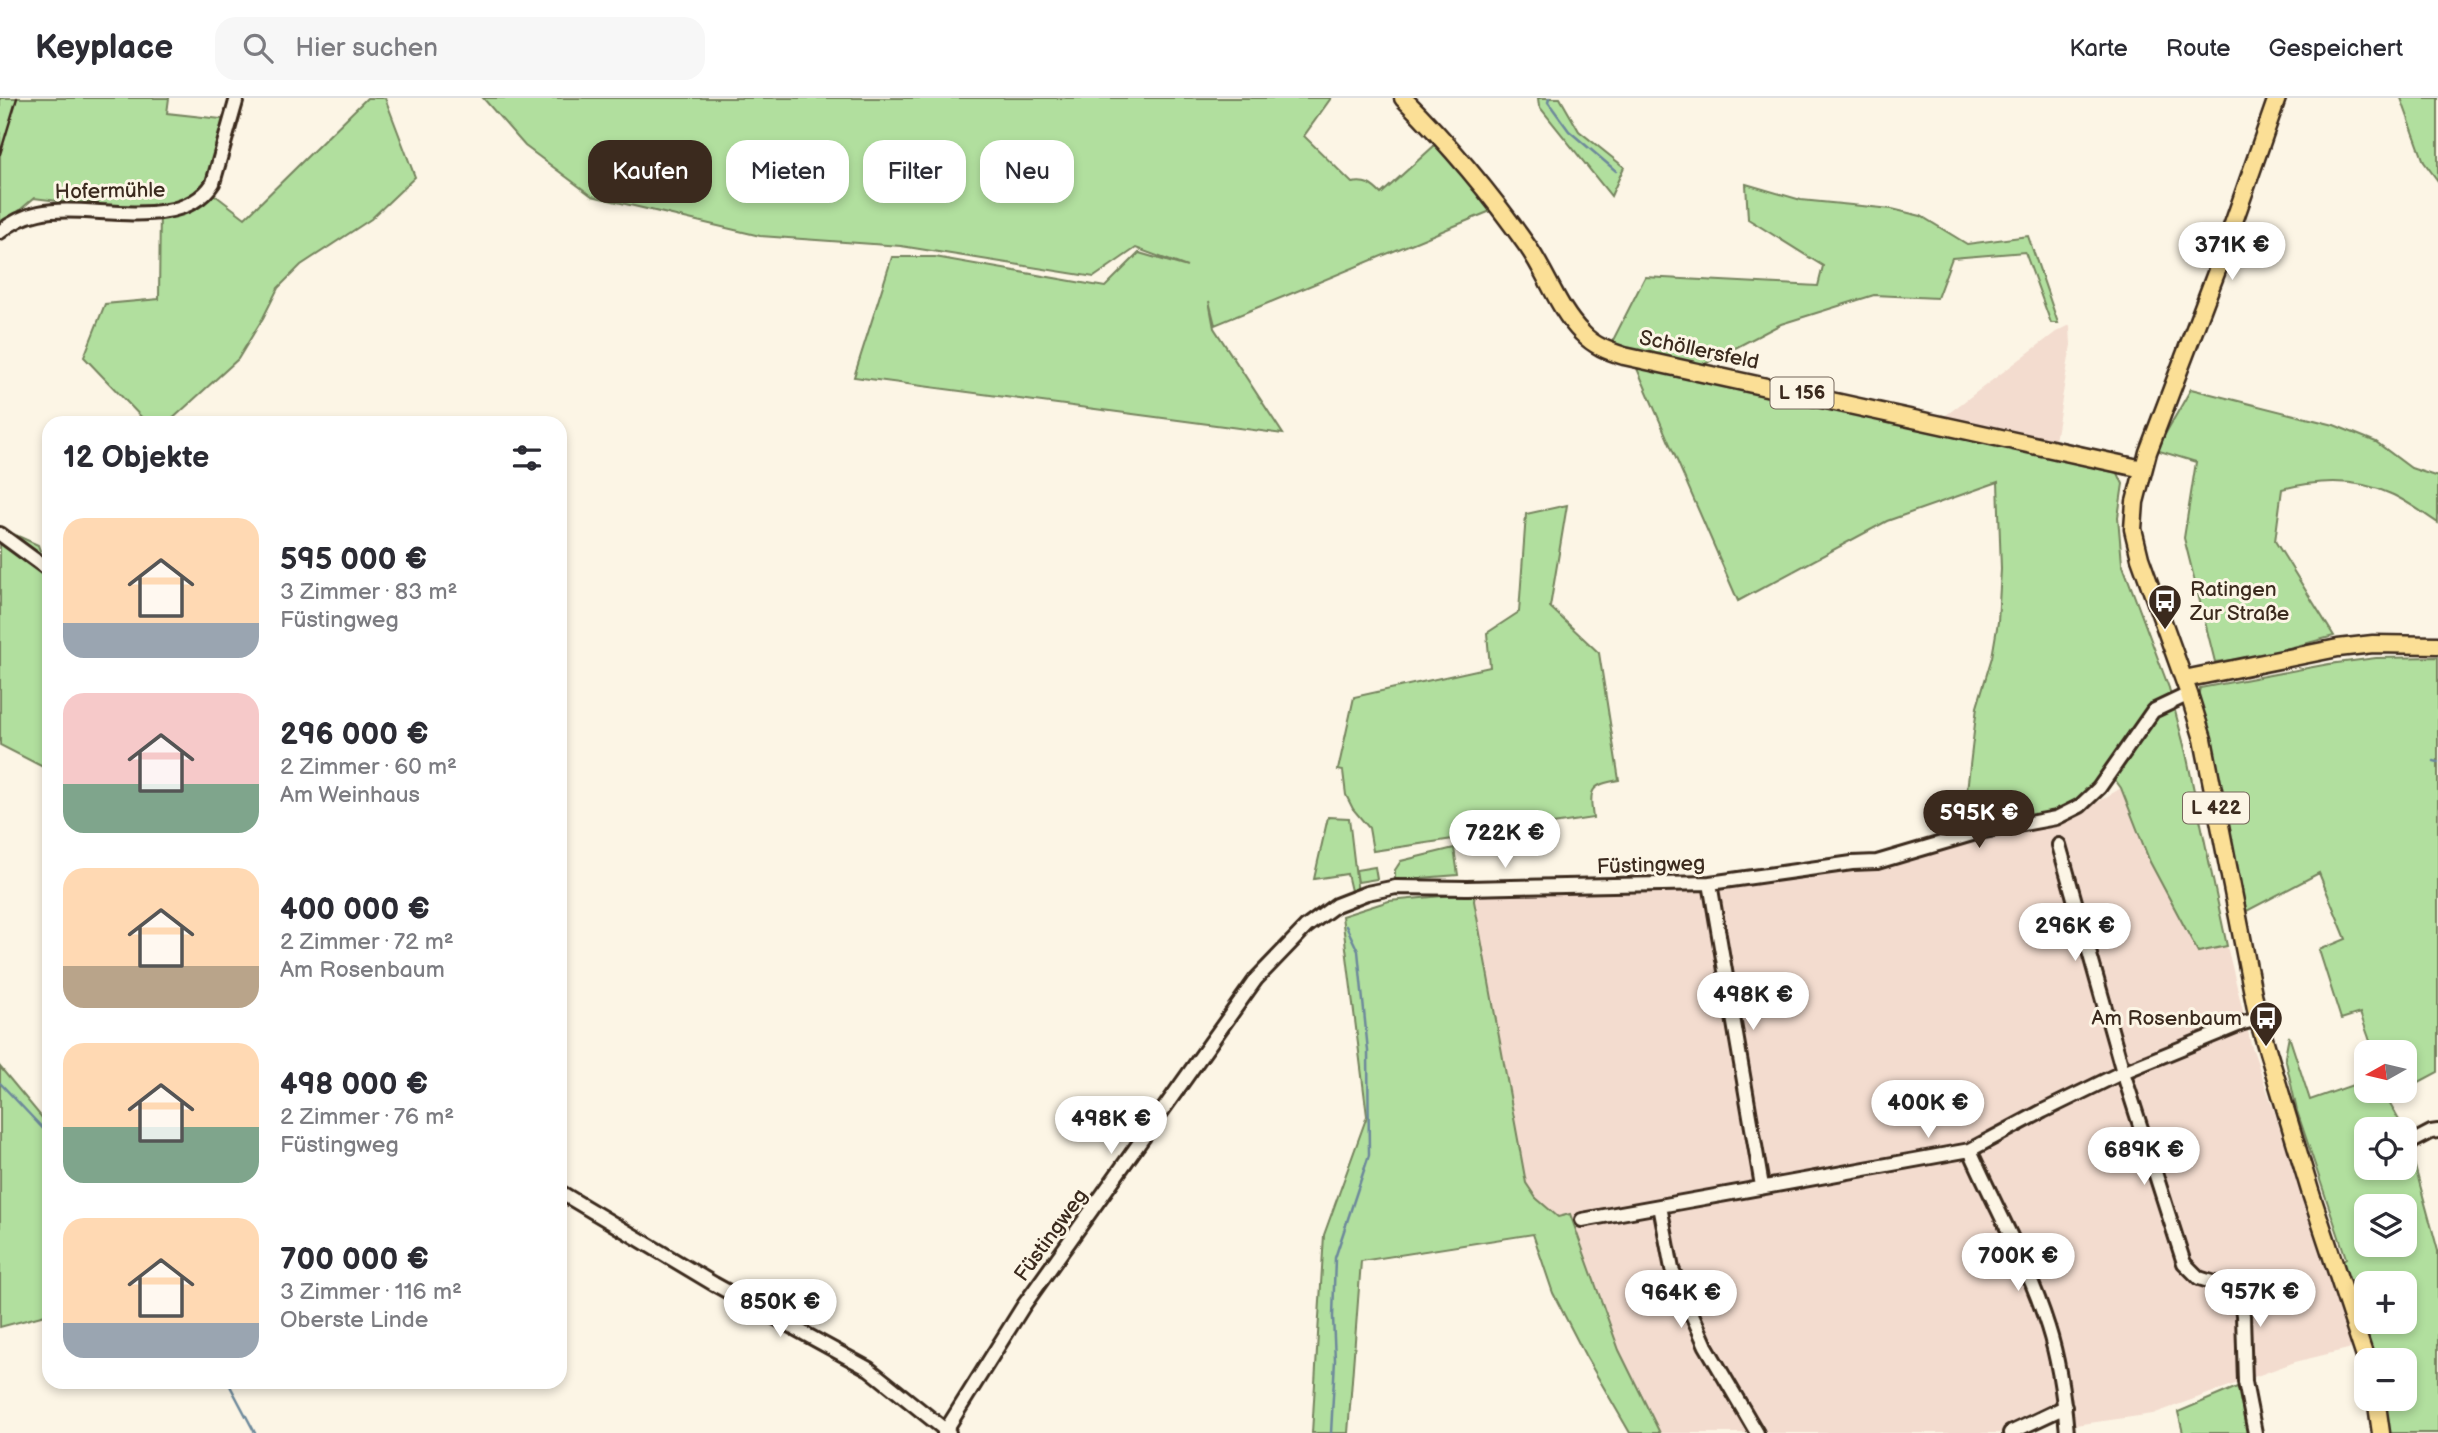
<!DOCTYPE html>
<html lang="de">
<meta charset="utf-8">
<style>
:root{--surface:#fff;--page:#f7f7f7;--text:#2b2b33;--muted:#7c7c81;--line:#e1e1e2;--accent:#3b2a1e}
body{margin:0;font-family:"Balsamiq Sans",sans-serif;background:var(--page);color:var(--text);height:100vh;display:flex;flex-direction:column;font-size:26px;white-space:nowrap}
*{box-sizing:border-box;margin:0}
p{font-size:23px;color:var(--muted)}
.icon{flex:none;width:38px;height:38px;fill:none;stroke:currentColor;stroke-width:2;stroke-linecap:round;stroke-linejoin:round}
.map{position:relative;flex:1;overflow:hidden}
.details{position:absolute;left:42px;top:318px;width:525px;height:973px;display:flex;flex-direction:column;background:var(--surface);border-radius:21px;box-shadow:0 4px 10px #0003}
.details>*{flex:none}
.banner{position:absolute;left:588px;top:42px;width:665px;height:63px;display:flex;gap:14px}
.needle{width:46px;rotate:262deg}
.controls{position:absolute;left:2354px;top:942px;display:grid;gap:14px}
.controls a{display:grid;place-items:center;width:63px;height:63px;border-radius:14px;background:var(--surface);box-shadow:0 4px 10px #0003;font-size:35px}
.price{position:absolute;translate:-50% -60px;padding:0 16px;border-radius:24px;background:#fff;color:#222;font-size:23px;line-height:46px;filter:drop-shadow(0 2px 4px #0008)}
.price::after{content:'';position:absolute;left:50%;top:42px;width:21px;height:16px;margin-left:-10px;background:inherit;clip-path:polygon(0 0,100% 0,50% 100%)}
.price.active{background:var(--accent);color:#fff}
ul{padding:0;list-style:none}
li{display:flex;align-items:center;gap:21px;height:175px;padding:0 21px}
li span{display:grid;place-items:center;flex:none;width:196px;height:140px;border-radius:21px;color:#555}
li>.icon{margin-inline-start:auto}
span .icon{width:84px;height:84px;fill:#fffc;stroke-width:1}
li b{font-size:30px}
h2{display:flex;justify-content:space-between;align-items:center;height:84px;padding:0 21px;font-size:30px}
.pill{padding:0 24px;border-radius:21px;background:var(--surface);box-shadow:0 4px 10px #0003;font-size:24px;line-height:63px}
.pill.active{background:var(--accent);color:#fff}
header{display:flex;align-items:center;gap:42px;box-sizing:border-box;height:98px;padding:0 35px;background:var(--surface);border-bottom:2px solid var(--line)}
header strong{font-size:33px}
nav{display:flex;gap:38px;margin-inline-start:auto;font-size:24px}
.search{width:490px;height:63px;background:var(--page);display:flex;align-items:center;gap:18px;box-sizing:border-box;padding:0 24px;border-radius:21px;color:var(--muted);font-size:26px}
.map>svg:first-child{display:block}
.built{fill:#f3dccf}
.green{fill:#b1df9e;stroke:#76845e;stroke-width:2;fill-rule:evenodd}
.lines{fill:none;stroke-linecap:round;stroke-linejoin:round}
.stream{stroke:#6d899b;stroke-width:2.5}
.minor-casing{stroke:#3b2a1e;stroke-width:18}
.major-casing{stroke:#3b2a1e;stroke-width:21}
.minor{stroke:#fcf5e5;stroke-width:12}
.major{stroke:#fbdf96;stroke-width:16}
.rail{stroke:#3b2a1e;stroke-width:2.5}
.labels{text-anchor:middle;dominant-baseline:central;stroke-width:6;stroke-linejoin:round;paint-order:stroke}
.shield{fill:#fcf5e5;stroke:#75675a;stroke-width:2}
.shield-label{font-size:19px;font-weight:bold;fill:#3b2a1e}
.street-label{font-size:21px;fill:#3b2a1e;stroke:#fcf5e5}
.poi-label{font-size:21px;fill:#3b2a1e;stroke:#fcf5e5;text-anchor:start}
</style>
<header>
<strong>Keyplace</strong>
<div class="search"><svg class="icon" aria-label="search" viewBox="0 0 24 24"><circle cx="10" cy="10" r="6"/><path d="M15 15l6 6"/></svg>Hier suchen</div>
<nav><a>Karte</a><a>Route</a><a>Gespeichert</a></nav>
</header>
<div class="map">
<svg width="2438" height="1335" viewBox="0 0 2438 1335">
<rect width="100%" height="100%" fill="#fcf5e5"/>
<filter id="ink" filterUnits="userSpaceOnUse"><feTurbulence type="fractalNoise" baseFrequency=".0143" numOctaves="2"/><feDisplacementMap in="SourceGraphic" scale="14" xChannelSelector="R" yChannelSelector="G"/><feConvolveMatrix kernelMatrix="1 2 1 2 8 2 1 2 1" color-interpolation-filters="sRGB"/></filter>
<g filter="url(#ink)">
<path class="built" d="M2070,227L2071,247L2055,343L1941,321L2056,234Z
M2121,690L2150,764L2197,854L2227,848L2251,946L2316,1134L2352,1250L2295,1264L2153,1316L2075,1327L2071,1295L2002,1335H1660L1619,1252L1570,1116L1558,1119L1536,1100L1526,1085L1474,803L1475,795L1683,794L1731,788L1807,775L1906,765L1954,744L1995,734L2063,725Z"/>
<path class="green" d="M0,0H169L167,15L231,22L207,91L245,120L367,0H385L415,79L371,121L301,167L278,190L263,220L238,261L168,325H147L84,259L105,206L159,201L160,109L98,108L34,100L0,129Z
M483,0H1331L1304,38L1352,85C1366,82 1372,87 1381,96L1435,47L1493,112L1215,227L1209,203L1214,230L1283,336L854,279L892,159H935L1105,189L1139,155L1187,169L1136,150L1094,179L901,148L760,138L592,98L525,48Z
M1538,0H1560L1579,33L1624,69L1611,98L1539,8Z
M2401,0H2438V83L2424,64Z
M1746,86L1801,102L1892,111L1921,118L1967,146L2028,138L2058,225H2051L2025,154L1952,160L1937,200L1874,197L1781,226L1699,269L1610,248L1645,179L1818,188L1823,168L1748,121Z
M1635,266L2118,375L2123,386L2118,419L2122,465L2169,590L2186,655L2227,848L2198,854L2150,764L2121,690L2108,672L2085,697L2055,713L1962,734L1977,609L1992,559L1998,524L2001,471L1998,384L1887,423L1738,503Z
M2191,291L2334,327L2376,344L2411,370L2438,379V425C2423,415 2407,403 2391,396C2357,380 2317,382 2282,391L2275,443L2334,538L2256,559L2215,564L2184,440L2196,364L2156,352Z
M1567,407L1550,509L1599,555L1619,682C1590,687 1589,691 1593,720L1373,753L1369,730L1353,711L1346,697L1343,673L1338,672L1354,599L1490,569L1487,535L1519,514L1526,416Z
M0,430L38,447L49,478V663L43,669L0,647Z
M2438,559V974L2404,992V954H2374L2360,915L2341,921L2319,852L2346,841L2319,775L2243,815L2198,598L2200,590L2329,566L2376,560Z
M1328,719L1349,720L1358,796L1352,797L1347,776L1314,781Z
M1454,750L1458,777L1395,782V772L1401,763Z
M1375,769L1377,781L1358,784L1356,772Z
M1475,795L1474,803L1526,1085L1536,1100L1558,1119L1570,1116L1619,1252L1660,1335H1630L1585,1257L1553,1195L1533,1136L1361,1163L1348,1335H1312L1324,1137L1367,1018L1342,818L1389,803Z
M2289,938L2310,1002L2353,987L2366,967V992H2404L2387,1001L2404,1031H2366V1069H2404L2405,1032L2438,1153V1335H2389L2384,1300H2404V1262H2375L2340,1164L2346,1160L2297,1013L2285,959ZM2366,1108H2404V1146H2366ZM2366,1185H2404V1223H2366Z
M0,969L49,1028V1216L0,1229Z
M2242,1287L2252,1335H2183L2178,1314Z"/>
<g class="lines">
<path class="stream" d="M1549,0L1548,4L1569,33L1616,73
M2434,663L2438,664
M0,985L49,1037
M228,1284L255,1335
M1331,1335L1335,1262L1333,1219L1335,1160L1369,1057L1368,953L1358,853L1346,828"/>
<g class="minor-casing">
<path id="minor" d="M0,134C11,125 24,118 39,115C89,104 180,137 213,85L237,0
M0,436L49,472
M2059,747L2123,974L2184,1165L2199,1180L2225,1188L2236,1193L2240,1199L2243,1217L2245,1284L2255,1335
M1710,785L1762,1088
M2406,1047L2431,1034L2438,1033
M1970,1052C1996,1111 2029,1168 2048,1229C2059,1263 2064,1300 2067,1335
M560,1094L714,1186L869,1271L949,1335
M1660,1108L1672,1171L1706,1248L1757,1335
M1582,1122L1970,1052L2043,1013L2123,974L2243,925L2258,921
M944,1335L1024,1207L1256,881L1306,829L1336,807L1367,795L1396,789L1467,790L1710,785L1852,765L1877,764L1979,734L2056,720L2080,708L2099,690L2153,613L2189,596
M2010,1335L2065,1309"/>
</g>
<g class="major-casing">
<path id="major" d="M1403,0C1448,45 1491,96 1528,149C1547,176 1558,211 1582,235C1594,248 1608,253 1624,258L2143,371
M2277,0L2216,175L2148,354L2135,404L2133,431L2140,460L2189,596L2203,641L2258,921L2311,1096L2366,1262
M2184,581L2338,550L2373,546L2438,547
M2376,1300L2381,1335"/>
</g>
<use href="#minor" class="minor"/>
<use href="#major" class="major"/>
<path class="rail" d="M0,56L17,0"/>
</g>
</g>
<defs>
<g id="bus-pin" transform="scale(1.75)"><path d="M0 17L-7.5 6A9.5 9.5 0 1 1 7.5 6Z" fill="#3b2a1e" stroke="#fcf5e5"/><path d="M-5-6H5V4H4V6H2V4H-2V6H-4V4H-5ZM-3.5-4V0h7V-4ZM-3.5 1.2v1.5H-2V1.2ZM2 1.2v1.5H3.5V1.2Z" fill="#fff"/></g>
</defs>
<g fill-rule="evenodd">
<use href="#bus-pin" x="2165" y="503"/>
<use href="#bus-pin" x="2266" y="920"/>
</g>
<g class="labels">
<g class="shield">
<rect x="1770.5" y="279.5" width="63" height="31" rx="5"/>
<rect x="2183" y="694.5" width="66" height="31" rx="5"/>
</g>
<g class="shield-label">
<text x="1802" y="295">L 156</text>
<text x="2216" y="710">L 422</text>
</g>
<g class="street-label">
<text transform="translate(110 93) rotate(-1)">Hofermühle</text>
<text transform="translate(1699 252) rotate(12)">Schöllersfeld</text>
<text transform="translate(1651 767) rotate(-2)">Füstingweg</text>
<text transform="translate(1051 1137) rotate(-54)">Füstingweg</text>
</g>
<g class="poi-label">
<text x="2190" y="491">Ratingen<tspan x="2190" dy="24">Zur Straße</tspan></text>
<text x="2242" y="920" text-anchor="end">Am Rosenbaum</text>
</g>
</g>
</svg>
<div class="controls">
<a><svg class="needle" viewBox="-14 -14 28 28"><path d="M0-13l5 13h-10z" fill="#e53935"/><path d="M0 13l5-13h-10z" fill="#7c7c81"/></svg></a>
<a><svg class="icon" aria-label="locate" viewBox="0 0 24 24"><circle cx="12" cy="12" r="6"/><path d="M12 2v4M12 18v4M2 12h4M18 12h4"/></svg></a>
<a><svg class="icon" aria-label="layers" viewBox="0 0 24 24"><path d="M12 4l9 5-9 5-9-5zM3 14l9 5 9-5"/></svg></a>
<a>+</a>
<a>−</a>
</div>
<b class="price" style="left:2232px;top:184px">371K €</b>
<b class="price active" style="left:1979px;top:752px">595K €</b>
<b class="price" style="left:1505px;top:772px">722K €</b>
<b class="price" style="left:2075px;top:865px">296K €</b>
<b class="price" style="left:1753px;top:934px">498K €</b>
<b class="price" style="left:1928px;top:1042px">400K €</b>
<b class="price" style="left:1111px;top:1058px">498K €</b>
<b class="price" style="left:2144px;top:1089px">689K €</b>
<b class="price" style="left:2018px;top:1195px">700K €</b>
<b class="price" style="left:2260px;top:1231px">957K €</b>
<b class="price" style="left:1681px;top:1232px">964K €</b>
<b class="price" style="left:780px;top:1241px">850K €</b>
<div class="banner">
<a class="pill active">Kaufen</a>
<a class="pill">Mieten</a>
<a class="pill">Filter</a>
<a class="pill">Neu</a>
</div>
<section class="details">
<h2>12 Objekte<svg class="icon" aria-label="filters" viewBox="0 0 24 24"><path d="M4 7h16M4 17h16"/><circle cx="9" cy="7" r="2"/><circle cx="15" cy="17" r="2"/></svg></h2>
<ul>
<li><span style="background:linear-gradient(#ffd9b3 75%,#9aa5b1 0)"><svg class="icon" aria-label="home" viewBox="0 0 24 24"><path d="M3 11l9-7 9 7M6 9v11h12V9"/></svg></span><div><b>595 000 €</b><p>3 Zimmer · 83 m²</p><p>Füstingweg</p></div></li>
<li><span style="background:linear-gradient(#f6c9c9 65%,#7fa58c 0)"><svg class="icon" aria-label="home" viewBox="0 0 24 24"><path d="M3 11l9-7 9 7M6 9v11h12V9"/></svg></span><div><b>296 000 €</b><p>2 Zimmer · 60 m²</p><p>Am Weinhaus</p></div></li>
<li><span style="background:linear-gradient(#ffd9b3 70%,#b9a48a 0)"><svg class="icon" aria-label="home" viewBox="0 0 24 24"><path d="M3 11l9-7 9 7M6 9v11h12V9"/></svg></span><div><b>400 000 €</b><p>2 Zimmer · 72 m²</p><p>Am Rosenbaum</p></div></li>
<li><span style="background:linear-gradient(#ffd9b3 60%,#7fa58c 0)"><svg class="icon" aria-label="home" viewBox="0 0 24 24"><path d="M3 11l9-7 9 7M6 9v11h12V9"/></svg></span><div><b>498 000 €</b><p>2 Zimmer · 76 m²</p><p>Füstingweg</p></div></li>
<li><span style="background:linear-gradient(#ffd9b3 75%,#9aa5b1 0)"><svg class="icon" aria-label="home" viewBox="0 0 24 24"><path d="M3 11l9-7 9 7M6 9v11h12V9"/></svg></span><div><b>700 000 €</b><p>3 Zimmer · 116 m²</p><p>Oberste Linde</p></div></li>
</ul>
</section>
</div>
